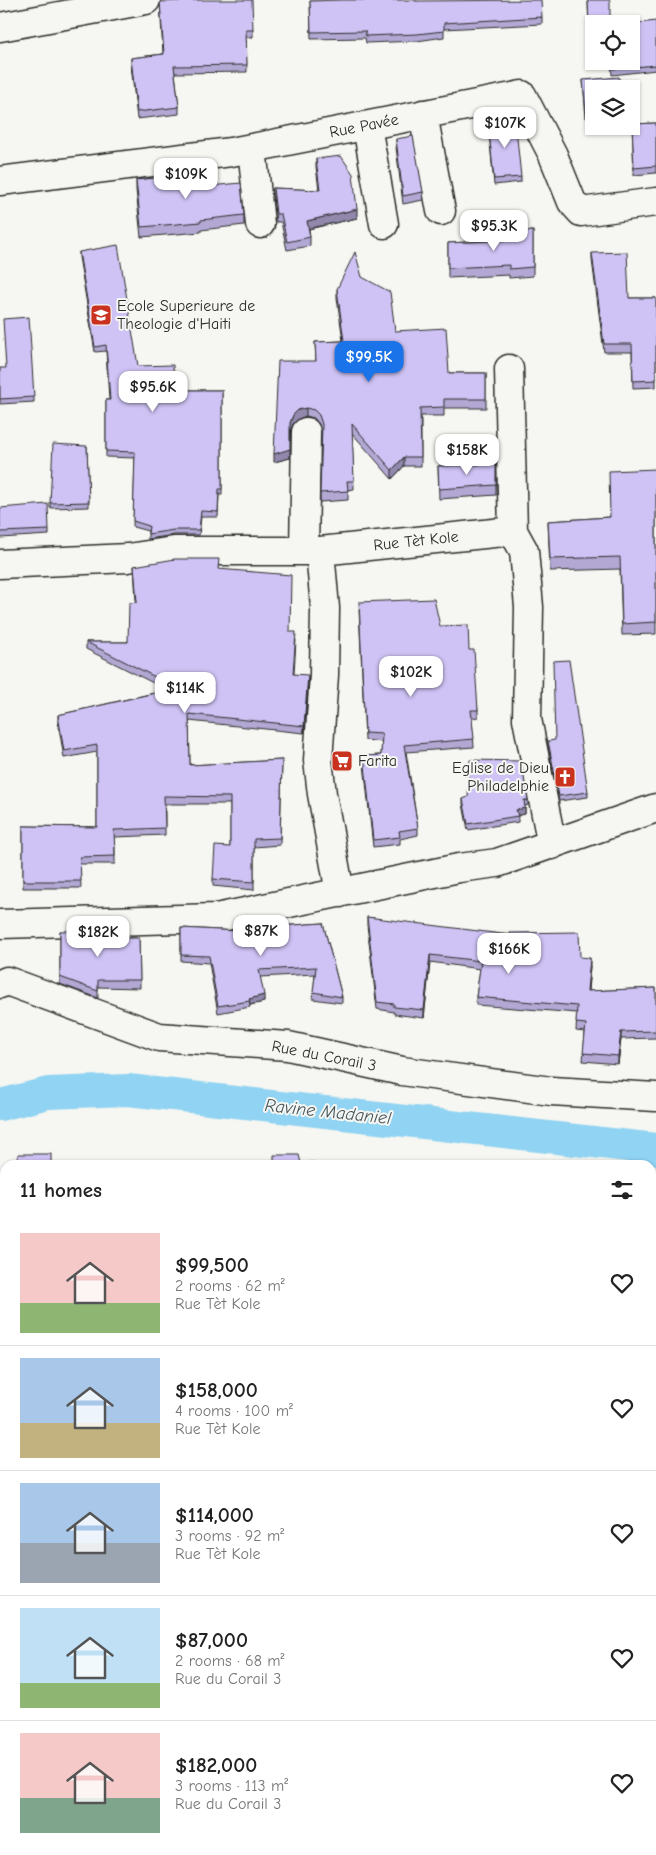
<!DOCTYPE html>
<meta charset="utf-8">
<style>
:root{--surface:#fff;--page:#f6f6f6;--text:#222;--muted:#767676;--line:#e0e0e0;--accent:#1a73e8}
body{margin:0;font-family:"Comic Neue",sans-serif;background:var(--page);color:var(--text);height:100vh;display:flex;flex-direction:column;font-size:19px;white-space:nowrap}
*{box-sizing:border-box;margin:0}
p{font-size:16px;color:var(--muted)}
.icon{flex:none;width:28px;height:28px;fill:none;stroke:currentColor;stroke-width:2;stroke-linecap:round;stroke-linejoin:round}
.map{position:relative;flex:1;overflow:hidden}
.panel{position:absolute;left:0px;top:1160px;width:656px;height:695px;display:flex;flex-direction:column;background:var(--surface);border-radius:15px 15px 0 0;box-shadow:0 1px 4px #0004}
.panel>*{flex:none}
.tools{position:absolute;left:585px;top:15px;display:grid;gap:10px}
.tools a{display:grid;place-items:center;width:55px;height:55px;border-radius:0px;background:var(--surface);box-shadow:0 1px 4px #0004;font-size:25px}
.price{position:absolute;translate:-50% -42px;padding:0 11px;border-radius:10px;background:#fff;color:#222;font-size:16px;line-height:32px;filter:drop-shadow(0 1px 2px #0008)}
.price::after{content:'';position:absolute;left:50%;top:30px;width:15px;height:11px;margin-left:-8px;background:inherit;clip-path:polygon(0 0,100% 0,50% 100%)}
.price.on{background:var(--accent);color:#fff}
ul{padding:0;list-style:none}
li{display:flex;align-items:center;gap:15px;height:125px;padding:0 20px}
li+li{border-top:1px solid var(--line)}
li span{display:grid;place-items:center;flex:none;width:140px;height:100px;border-radius:0px;color:#555}
li>.icon{margin-inline-start:auto}
span .icon{width:60px;height:60px;fill:#fffc;stroke-width:1}
li b{font-size:21px}
h2{display:flex;justify-content:space-between;align-items:center;height:60px;padding:0 20px;font-size:21px}
.map>svg:first-child{display:block}
.lines{fill:none;stroke-linecap:round;stroke-linejoin:round}
.canal{stroke:#90d3f2;stroke-width:32}
.minor-casing{stroke:#2b2b2b;stroke-width:31}
.minor{stroke:#f6f6f2;stroke-width:28}
.wall{fill:#b2a8d3;stroke:#2b2b2b}
.shaded-wall{fill:#9188ac;stroke:#2b2b2b}
.building{fill:#cfc3f5;stroke:#2b2b2b}
.labels{text-anchor:middle;dominant-baseline:central;stroke-width:4;stroke-linejoin:round;paint-order:stroke}
.street-label{font-size:16px;fill:#2b2b2b;stroke:#f6f6f2}
.poi-label{font-size:16px;fill:#2b2b2b;stroke:#f6f6f2;text-anchor:start}
.water-label{font-size:18px;font-style:italic;fill:#44555d;stroke:#f6f6f2}
</style>
<div class="map">
<svg width="656" height="1855" viewBox="0 0 656 1855">
<rect width="100%" height="100%" fill="#f6f6f2"/>
<filter id="ink" filterUnits="userSpaceOnUse"><feTurbulence type="fractalNoise" baseFrequency=".02" numOctaves="2"/><feDisplacementMap in="SourceGraphic" scale="10" xChannelSelector="R" yChannelSelector="G"/><feConvolveMatrix kernelMatrix="1 2 1 2 8 2 1 2 1" color-interpolation-filters="sRGB"/></filter>
<g filter="url(#ink)">
<g class="lines">
<path class="canal" d="M0,1105L48,1093L128,1090L656,1149"/>
<g class="minor-casing">
<path id="minor" d="M0,27L146,0
M423,114L441,211
M367,126L384,224
M252,148L260,224
M0,181L231,152L522,95L553,155L572,202L581,212L656,202
M509,369L513,531
M304,551L306,432
M320,551L325,608L324,675L318,760L322,794L340,893
M0,564L128,558L174,551H320L513,531L524,551L529,607L527,719L552,845
M0,924L216,918L459,868L497,863L656,808
M0,984L7,981L159,1037L288,1046L402,1071L551,1091L656,1097
M0,1258L5,1257
M651,1284L656,1285"/>
</g>
<use href="#minor" class="minor"/>
</g>
<path class="wall" d="M588,0L594,24V34H589Z
M310,1H415L542,17V24L444,29V37L417,41L366,43L365,38L311,39Z
M160,2L253,30V37H246L247,72L175,73L179,107V114L137,119L131,65V58L163,54Z
M656,21V70L612,75L611,61H631Z
M583,80L594,89V119L590,120V117L586,118Z
M488,122L521,177V182L494,185Z
M656,123V173L634,175L632,124Z
M396,139L423,192V200L403,204L396,147Z
M316,159L357,218L309,229L310,237V246L287,250L281,222H276L273,197V188L319,190L316,167Z
M165,174L199,187L244,215V225L201,230V232L141,237L136,190V180L165,178Z
M533,231V276L509,278V275L448,278V243L507,240V233Z
M79,252L138,366L174,390H222V495H219L218,517H201L199,535H174L148,539V531L133,527L135,458L106,457V400H109L106,351L95,352L79,257Z
M592,253L629,298H656V387L633,388L632,352H604L592,260Z
M362,277L395,331L449,373H486V408H444V416H421V466H404L392,479L352,433L354,489L348,490V500L320,502L321,432L319,424L314,418L306,416L298,419L293,424L290,432V458L274,462L316,361L315,342L343,341L337,298V289Z
M0,368L34,397V402L0,404Z
M87,446L89,507L50,508V503Z
M496,464V495L439,499L438,466Z
M656,469V634L622,635L620,569L550,571L548,521L609,517Z
M0,508L49,530V535L0,538Z
M134,566L218,569L290,632L296,640L294,674L308,682L304,733L189,721L190,765L282,760L280,845L254,847V890L213,886V879L230,847V804H165V835L115,837V864H80L81,888H23V826L97,827V752L64,758L58,722V715L167,690L86,649V642H128L136,602Z
M359,609L440,626L469,650L478,710V717L472,718L474,747L406,752L418,828V835L400,839V844L373,847L364,764V756L381,755L382,742L365,740Z
M548,741L588,792V797L559,801L548,746Z
M463,799L528,800V805L525,806V814L518,815V822L468,830L463,804Z
M367,917L580,957L590,966L588,991L656,988V1038L621,1039L618,1064L583,1061L585,1032L576,1031L577,1013L476,1005V997L480,969L430,962L424,1018L394,1014V1012L377,1009L367,925Z
M323,923L342,997V1003L313,999L315,974L260,977L264,1002L250,1005V1007L218,1013L209,963L181,961V928L239,931L264,927Z
M60,931L97,938H139L140,988L98,987V998L60,984Z
M651,1206L656,1207V1244L651,1243Z"/>
<path class="shaded-wall" d="M357,209V218L307,229V221Z
M306,408V416L298,419L293,424L290,432V458L274,462V454L290,423L293,415L298,410Z
M404,457V466L392,479V470Z
M308,675V682L304,733V726Z
M525,808V814L516,816V810Z
M430,955V962L424,1018V1010Z
M590,958V966L587,999V991Z
M264,995V1002L250,1005L249,999Z
M621,1032V1039L618,1064V1056Z"/>
<path class="building" d="M202,0H252L253,30H246L247,65L174,66L179,107L137,112L131,58L164,54L160,2Z
M341,0H415V1L541,0L542,17L444,23V31L417,34L366,36L365,31L311,32L310,1Z
M588,0H610V24H594V29H589Z
M656,21V65L612,69L611,61H631V24Z
M619,77L620,89H594V114H590V112H586L583,80Z
M515,118L521,177L494,179L488,122Z
M656,123V166L634,168L632,124Z
M413,136L423,192L403,196L396,139Z
M341,156L353,174L357,209L307,221L310,237L287,242L281,214H276L273,188L320,190L316,159Z
M198,171L199,187L241,183L244,215L201,220V222L141,227L136,180L165,177V174Z
M533,231V267L509,269V265L448,268V243L508,240L507,233Z
M118,245L138,366L173,365L174,390H222V489H219L218,512L201,511L199,530H174L148,534L149,526L133,521L135,452L106,451V400H110L106,345L95,347L79,252Z
M355,252L362,277L390,292L395,331L446,328L449,373H486V399H444V407L420,408L421,457H404L392,470L352,424L354,481H347L348,491L320,493L322,424L319,415L314,410L306,408L298,410L293,415L290,423V449L274,454L278,361H316L315,342L344,341L337,289Z
M627,252L629,298H656V380L633,381L632,344H604L592,253Z
M29,317L34,397L0,399V368H6L3,319Z
M53,444L87,446L89,502L50,503Z
M496,464V485L439,489L438,466Z
M656,469V622L622,624L620,557L550,559L548,521L610,517L609,471Z
M48,504L49,530L0,532V508Z
M175,559H219L218,569L291,575L290,632H296L293,674L308,675L304,726L189,714L190,765L282,760L280,838L254,839V882L213,879L215,846L230,847V797L164,796L165,828L114,830L115,856L80,857L81,881H23V826L97,827V745L64,751L58,715L177,688L86,642H128L129,603L137,602L134,566Z
M434,599L440,626L468,625L469,650H474L478,710H471L474,739L404,745L418,828L399,831L400,837L373,840L364,756L381,755L382,734L365,733L359,602Z
M569,660L588,792L559,796L548,741L555,740L553,661Z
M470,760L521,761L528,800H524L525,808L516,810L518,816L468,824L463,799L468,797Z
M367,917L510,935V933L579,932L580,957L590,958L587,991L656,988V1031L621,1032L618,1056L583,1053L586,1024L576,1023L577,1006L476,997L481,961L430,955L424,1010L394,1007V1004L377,1002Z
M264,919V927L323,923L342,997L313,992L316,967L259,970L264,995L249,999L250,1001L218,1006L209,956L181,955V928L239,931V923Z
M97,930V938H139L140,980H98V991L60,977V931Z
M18,1154H51V1165H18Z
M274,1155H299L301,1163L314,1162V1165H274Z
M651,1206L656,1207V1238H651Z
M651,1381L656,1382V1855H0V1781H2L5,1752V1850H651Z"/>
</g>
<defs>
<g id="university-square" transform="scale(1.125)"><rect x="-9" y="-9" width="18" height="18" rx="4" fill="#c8321e" stroke="#f6f6f2"/><path d="M0-5L7-2L0 1L-7-2ZM-4 1L0 2.5L4 1V4Q0 6-4 4Z" fill="#fff"/></g>
<g id="supermarket-square" transform="scale(1.125)"><rect x="-9" y="-9" width="18" height="18" rx="4" fill="#c8321e" stroke="#f6f6f2"/><path d="M-6-5.5h2.5l.6 2H6L4.5 2H-2.5L-4.4-4H-6ZM-1.5 3.2a1.3 1.3 0 1 0 .1 0ZM3 3.2a1.3 1.3 0 1 0 .1 0Z" fill="#fff"/></g>
<g id="church-square" transform="scale(1.125)"><rect x="-9" y="-9" width="18" height="18" rx="4" fill="#c8321e" stroke="#f6f6f2"/><path d="M-1.2-6h2.4v3.5h3.3v2.4h-3.3V6h-2.4V-.1h-3.3v-2.4h3.3Z" fill="#fff"/></g>
</defs>
<g fill-rule="evenodd">
<use href="#university-square" x="101" y="315"/>
<use href="#supermarket-square" x="342" y="761"/>
<use href="#church-square" x="565" y="777"/>
</g>
<g class="labels">
<g class="street-label">
<text transform="translate(364 126) rotate(-11)">Rue Pavée</text>
<text transform="translate(416 541) rotate(-6)">Rue Tèt Kole</text>
<text transform="translate(324 1056) rotate(11)">Rue du Corail 3</text>
</g>
<g class="poi-label">
<text x="117" y="306">Ecole Superieure de<tspan x="117" dy="18">Theologie d'Haiti</tspan></text>
<text x="358" y="761">Farita</text>
<text x="549" y="768" text-anchor="end">Eglise de Dieu<tspan x="549" dy="18">Philadelphie</tspan></text>
</g>
<g class="water-label">
<text transform="translate(328 1112) rotate(6)">Ravine Madaniel</text>
</g>
</g>
</svg>
<div class="tools">
<a><svg class="icon" aria-label="locate" viewBox="0 0 24 24"><circle cx="12" cy="12" r="6"/><path d="M12 2v4M12 18v4M2 12h4M18 12h4"/></svg></a>
<a><svg class="icon" aria-label="layers" viewBox="0 0 24 24"><path d="M12 4l9 5-9 5-9-5zM3 14l9 5 9-5"/></svg></a>
</div>
<b class="price" style="left:505px;top:149px">$107K</b>
<b class="price" style="left:186px;top:200px">$109K</b>
<b class="price" style="left:494px;top:252px">$95.3K</b>
<b class="price on" style="left:369px;top:383px">$99.5K</b>
<b class="price" style="left:153px;top:413px">$95.6K</b>
<b class="price" style="left:467px;top:476px">$158K</b>
<b class="price" style="left:411px;top:698px">$102K</b>
<b class="price" style="left:185px;top:714px">$114K</b>
<b class="price" style="left:261px;top:957px">$87K</b>
<b class="price" style="left:98px;top:958px">$182K</b>
<b class="price" style="left:509px;top:975px">$166K</b>
<section class="panel">
<h2>11 homes<svg class="icon" aria-label="filters" viewBox="0 0 24 24"><path d="M4 7h16M4 17h16"/><circle cx="9" cy="7" r="2"/><circle cx="15" cy="17" r="2"/></svg></h2>
<ul>
<li><span style="background:linear-gradient(#f6c9c9 70%,#8fb573 0)"><svg class="icon" aria-label="home" viewBox="0 0 24 24"><path d="M3 11l9-7 9 7M6 9v11h12V9"/></svg></span><div><b>$99,500</b><p>2 rooms · 62 m²</p><p>Rue Tèt Kole</p></div><svg class="icon" aria-label="heart" viewBox="0 0 24 24"><path d="M12 20l-8-8c-3-5 5-10 8-4 3-6 11-1 8 4z"/></svg></li>
<li><span style="background:linear-gradient(#a9c7e8 65%,#c2b280 0)"><svg class="icon" aria-label="home" viewBox="0 0 24 24"><path d="M3 11l9-7 9 7M6 9v11h12V9"/></svg></span><div><b>$158,000</b><p>4 rooms · 100 m²</p><p>Rue Tèt Kole</p></div><svg class="icon" aria-label="heart" viewBox="0 0 24 24"><path d="M12 20l-8-8c-3-5 5-10 8-4 3-6 11-1 8 4z"/></svg></li>
<li><span style="background:linear-gradient(#a9c7e8 60%,#9aa5b1 0)"><svg class="icon" aria-label="home" viewBox="0 0 24 24"><path d="M3 11l9-7 9 7M6 9v11h12V9"/></svg></span><div><b>$114,000</b><p>3 rooms · 92 m²</p><p>Rue Tèt Kole</p></div><svg class="icon" aria-label="heart" viewBox="0 0 24 24"><path d="M12 20l-8-8c-3-5 5-10 8-4 3-6 11-1 8 4z"/></svg></li>
<li><span style="background:linear-gradient(#bfe0f5 75%,#8fb573 0)"><svg class="icon" aria-label="home" viewBox="0 0 24 24"><path d="M3 11l9-7 9 7M6 9v11h12V9"/></svg></span><div><b>$87,000</b><p>2 rooms · 68 m²</p><p>Rue du Corail 3</p></div><svg class="icon" aria-label="heart" viewBox="0 0 24 24"><path d="M12 20l-8-8c-3-5 5-10 8-4 3-6 11-1 8 4z"/></svg></li>
<li><span style="background:linear-gradient(#f6c9c9 65%,#7fa58c 0)"><svg class="icon" aria-label="home" viewBox="0 0 24 24"><path d="M3 11l9-7 9 7M6 9v11h12V9"/></svg></span><div><b>$182,000</b><p>3 rooms · 113 m²</p><p>Rue du Corail 3</p></div><svg class="icon" aria-label="heart" viewBox="0 0 24 24"><path d="M12 20l-8-8c-3-5 5-10 8-4 3-6 11-1 8 4z"/></svg></li>
</ul>
</section>
</div>
